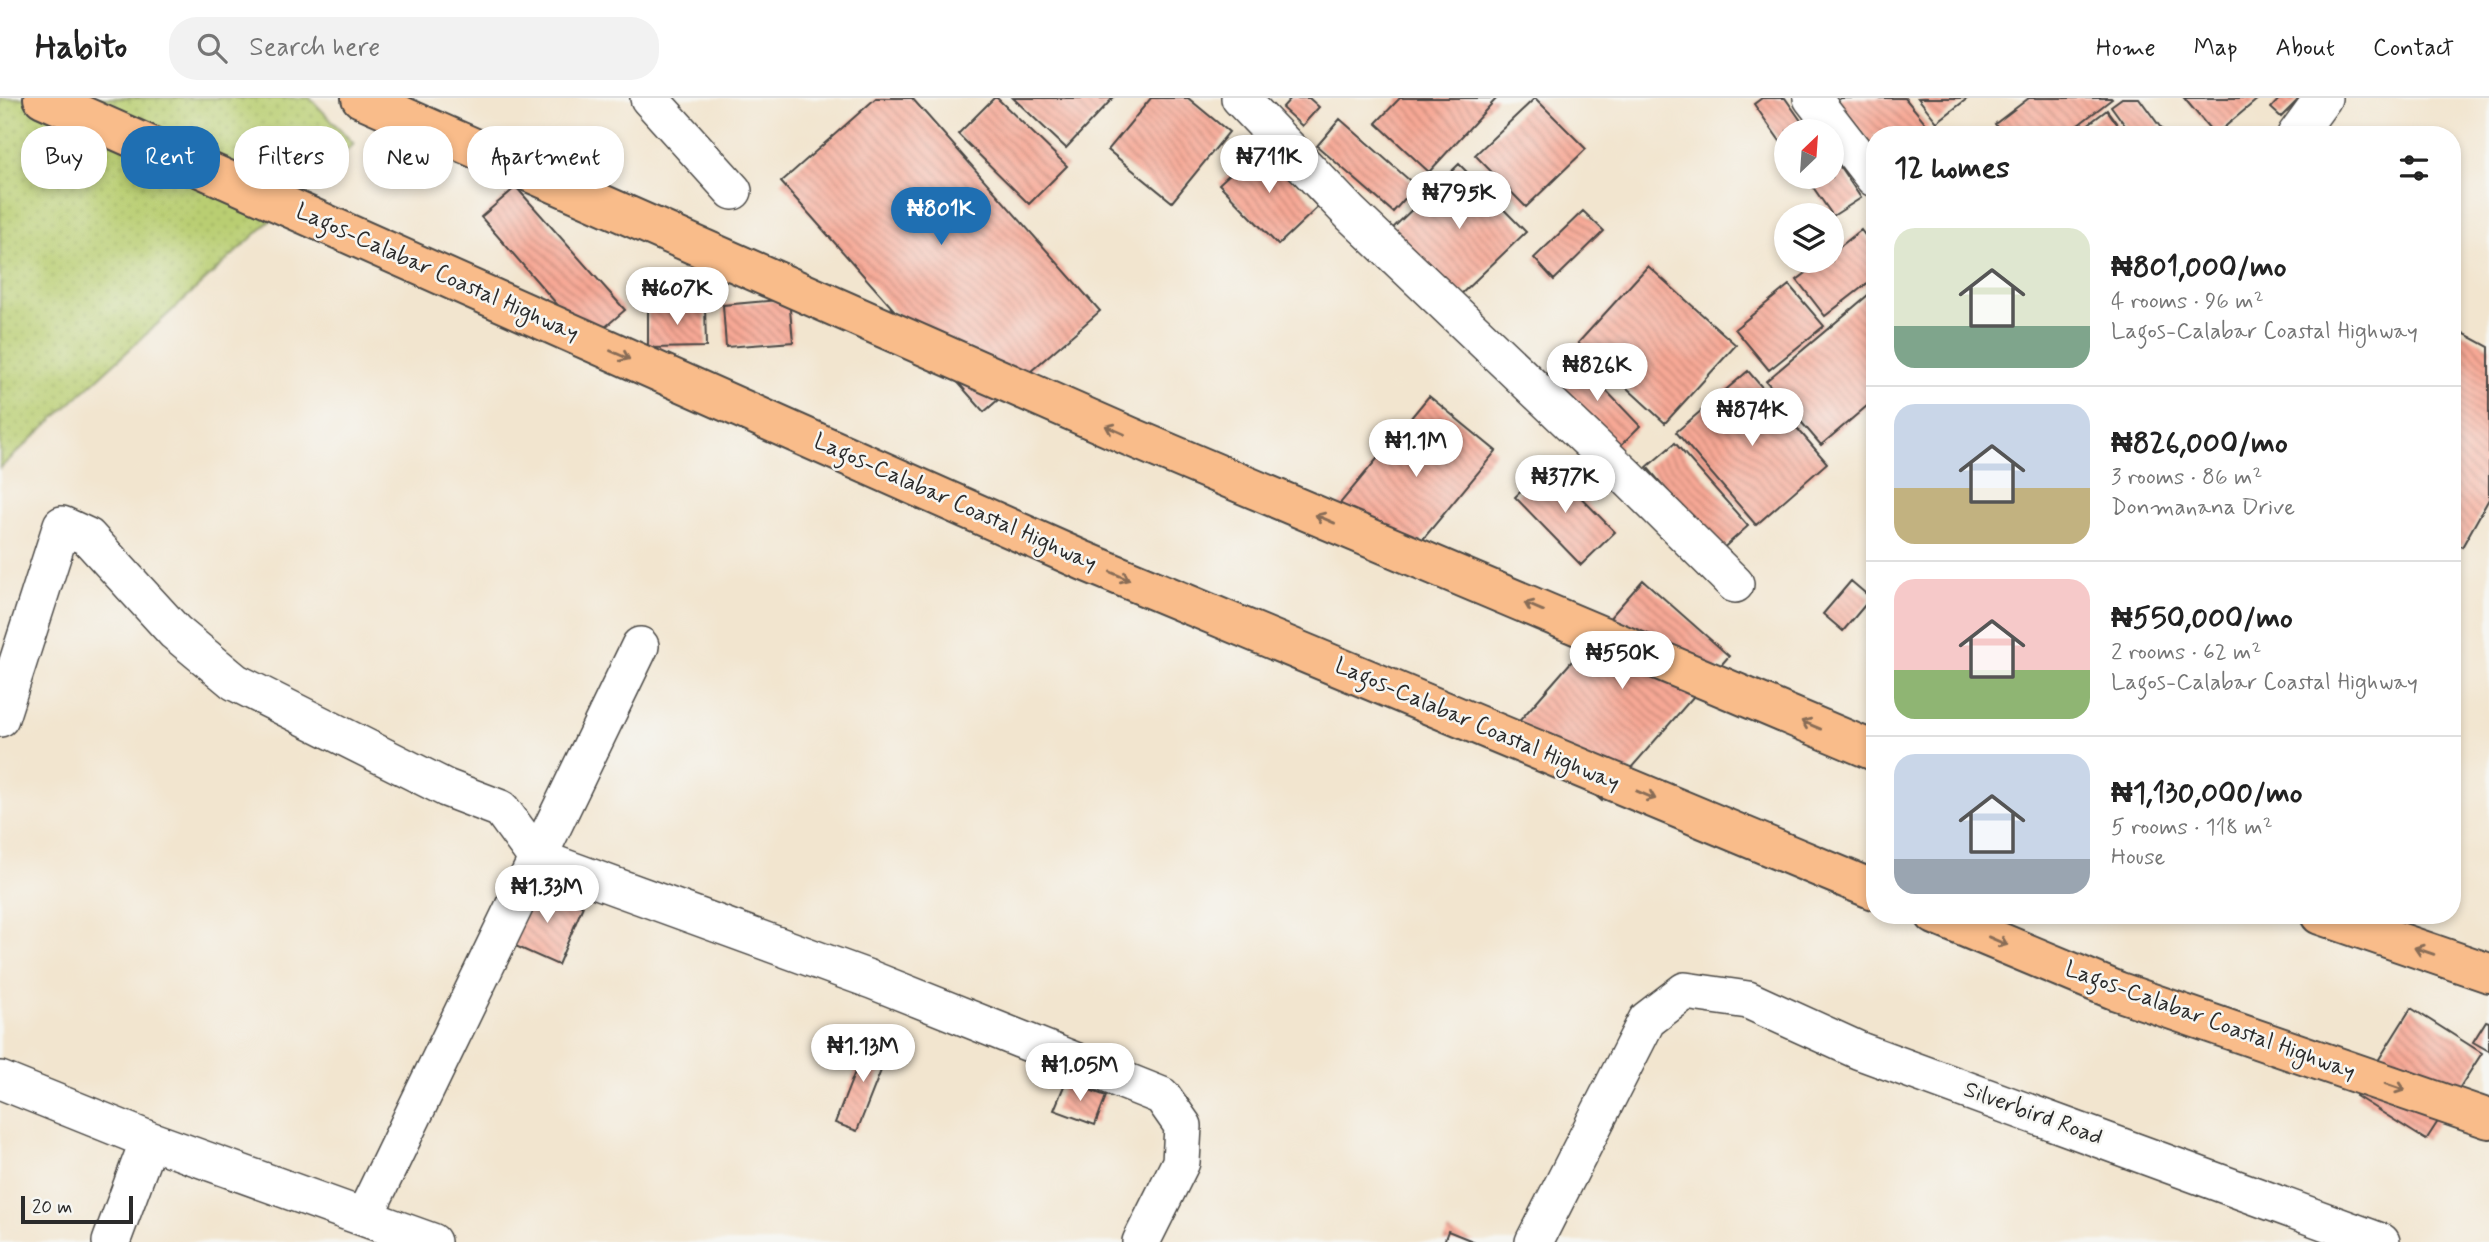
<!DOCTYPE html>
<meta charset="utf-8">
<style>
:root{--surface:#fff;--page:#f2f2f2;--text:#222;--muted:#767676;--line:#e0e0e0;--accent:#1f6fb2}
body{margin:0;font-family:Mynerve,sans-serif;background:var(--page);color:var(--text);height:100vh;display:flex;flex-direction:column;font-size:26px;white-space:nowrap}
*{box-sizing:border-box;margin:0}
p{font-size:23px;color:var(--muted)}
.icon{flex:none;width:38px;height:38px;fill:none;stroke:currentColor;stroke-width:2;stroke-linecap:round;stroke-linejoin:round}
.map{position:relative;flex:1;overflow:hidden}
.drawer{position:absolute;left:1866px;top:28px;width:595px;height:798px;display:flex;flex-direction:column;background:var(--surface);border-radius:28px;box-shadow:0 4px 10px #0003}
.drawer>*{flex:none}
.banner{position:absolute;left:21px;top:28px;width:665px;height:63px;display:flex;gap:14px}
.needle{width:46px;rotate:25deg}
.controls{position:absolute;left:1774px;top:21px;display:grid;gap:14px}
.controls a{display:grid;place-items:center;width:70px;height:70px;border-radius:50%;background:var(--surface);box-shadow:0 4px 10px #0003;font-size:35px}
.scale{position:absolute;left:21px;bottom:18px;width:112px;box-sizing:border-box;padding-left:7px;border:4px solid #2b2b2b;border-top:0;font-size:19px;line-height:24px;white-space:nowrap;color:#2b2b2b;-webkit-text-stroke:5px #f6f6f2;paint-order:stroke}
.price{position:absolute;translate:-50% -60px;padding:0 16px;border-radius:24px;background:#fff;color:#222;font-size:23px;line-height:46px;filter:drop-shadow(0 2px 4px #0008)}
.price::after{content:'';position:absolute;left:50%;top:42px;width:21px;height:16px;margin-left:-10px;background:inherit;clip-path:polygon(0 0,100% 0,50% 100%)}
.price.active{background:var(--accent);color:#fff}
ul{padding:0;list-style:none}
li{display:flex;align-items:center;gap:21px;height:175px;padding:0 28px}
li+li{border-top:2px solid var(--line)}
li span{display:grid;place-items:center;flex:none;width:196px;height:140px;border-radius:21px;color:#555}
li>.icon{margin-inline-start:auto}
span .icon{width:84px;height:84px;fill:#fffc;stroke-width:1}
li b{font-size:30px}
h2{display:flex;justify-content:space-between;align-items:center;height:84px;padding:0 28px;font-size:30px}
.chip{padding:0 24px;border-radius:28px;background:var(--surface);box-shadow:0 4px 10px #0003;font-size:24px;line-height:63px}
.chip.active{background:var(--accent);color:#fff}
header{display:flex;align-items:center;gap:42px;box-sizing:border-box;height:98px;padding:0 35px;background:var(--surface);border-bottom:2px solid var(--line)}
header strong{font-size:33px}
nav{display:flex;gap:38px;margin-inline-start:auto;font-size:24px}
.search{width:490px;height:63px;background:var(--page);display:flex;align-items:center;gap:18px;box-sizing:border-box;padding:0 24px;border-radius:28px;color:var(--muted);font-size:26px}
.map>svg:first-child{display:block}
.grass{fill:url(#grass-dots);stroke:#727c4e;stroke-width:2}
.building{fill:url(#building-back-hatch)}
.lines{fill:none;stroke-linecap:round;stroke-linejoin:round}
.minor-casing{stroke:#494744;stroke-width:40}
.highway-casing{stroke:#494744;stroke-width:42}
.minor{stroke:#fff;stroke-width:37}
.highway{stroke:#f9bc8a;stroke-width:38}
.oneway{stroke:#886c56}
.labels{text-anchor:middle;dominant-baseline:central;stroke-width:5;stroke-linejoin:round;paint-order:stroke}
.street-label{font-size:23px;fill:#2b2b2b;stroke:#f6f6f2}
</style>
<header>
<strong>Habito</strong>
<div class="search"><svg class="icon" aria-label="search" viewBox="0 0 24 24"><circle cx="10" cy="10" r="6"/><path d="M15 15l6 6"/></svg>Search here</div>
<nav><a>Home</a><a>Map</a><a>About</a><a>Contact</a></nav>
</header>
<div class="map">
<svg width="2489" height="1144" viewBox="0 0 2489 1144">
<defs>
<pattern id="grass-dots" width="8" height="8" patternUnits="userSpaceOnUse" patternTransform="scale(1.75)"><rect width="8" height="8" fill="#b9ce72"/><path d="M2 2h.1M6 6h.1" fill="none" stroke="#9fb163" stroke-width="1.8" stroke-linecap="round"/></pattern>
<pattern id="building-back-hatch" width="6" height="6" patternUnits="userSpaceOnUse" patternTransform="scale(1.75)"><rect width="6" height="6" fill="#f7a895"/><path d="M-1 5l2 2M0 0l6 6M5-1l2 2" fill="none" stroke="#c8897a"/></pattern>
</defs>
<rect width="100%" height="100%" fill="#f6f6f2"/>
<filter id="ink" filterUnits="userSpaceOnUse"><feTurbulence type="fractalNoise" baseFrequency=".0143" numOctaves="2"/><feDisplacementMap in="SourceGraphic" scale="14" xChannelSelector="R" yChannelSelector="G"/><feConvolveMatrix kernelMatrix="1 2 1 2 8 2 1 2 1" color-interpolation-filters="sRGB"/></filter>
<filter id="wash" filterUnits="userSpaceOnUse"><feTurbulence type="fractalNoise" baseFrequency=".00686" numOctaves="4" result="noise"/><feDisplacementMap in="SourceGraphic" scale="28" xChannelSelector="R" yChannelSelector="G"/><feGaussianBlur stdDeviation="1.57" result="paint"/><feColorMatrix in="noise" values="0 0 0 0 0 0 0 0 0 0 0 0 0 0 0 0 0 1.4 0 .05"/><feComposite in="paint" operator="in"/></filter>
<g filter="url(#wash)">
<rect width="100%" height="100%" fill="#f2e5cf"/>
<path class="grass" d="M0,0H310L354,46L0,370Z"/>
<g id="blocks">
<path class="building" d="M876,0H912L1100,213L984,314L781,84Z
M994,0H997L1067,68L1029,106L958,36Z
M1013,0H1113L1066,50Z
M1151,0H1188L1229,34L1172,104L1108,52Z
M1291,0H1309L1319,9L1302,28L1282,10Z
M1400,0H1497L1429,74L1376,25Z
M1535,0L1586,51L1526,109L1475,57Z
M1762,0H1785L1806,30L1801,33H1787V43L1782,46L1754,6Z
M1841,0H1905L1929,29L1919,37H1874V49L1837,3Z
M1918,0H1968L1937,24Z
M2029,0H2111L2112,1L2065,37H2003L1995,26Z
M2122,0H2139L2166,37H2132L2111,8Z
M2184,0H2259L2215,37Z
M2280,0H2300L2281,19L2271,10Z
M2107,12L2125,37H2074Z
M1340,21L1416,88L1393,114L1317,48Z
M1260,48L1318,109L1278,147L1219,86Z
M1832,57L1861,100L1833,118L1806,79H1832Z
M1459,66L1526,134L1458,199L1392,131Z
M516,89L625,212L589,243L481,119Z
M1583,113L1604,133L1554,182L1534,160Z
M1861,132L1874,149V180L1825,218L1797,182L1822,163H1832V155Z
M1648,168L1736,247L1665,325L1578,245Z
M1789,187L1824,228L1769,272L1735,231Z
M1874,192V302L1821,347L1766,283Z
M789,201L793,244L726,249L723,207Z
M705,207L706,249L648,250V208Z
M2452,229L2489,249V401L2462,449L2452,443Z
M1576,261L1640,328L1618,350L1553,283Z
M1748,273L1827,365L1756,427L1676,334Z
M1429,298L1496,353L1404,464L1337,409Z
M1675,345L1748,428L1720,453L1647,369Z
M1549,367L1615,434L1581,467L1515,399Z
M1643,482L1729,558L1602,703L1515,628Z
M1851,483L1871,500L1843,533L1823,516Z
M537,788L583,808L558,867L511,846Z
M2411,910L2482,955L2426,1042L2356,998Z
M2486,923L2489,924V953L2473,944Z
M869,938L891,947L857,1033L835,1025Z
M1066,983L1106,998L1095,1027L1054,1012Z
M1448,1133L1475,1144H1444Z"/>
</g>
</g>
<g filter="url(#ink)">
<use href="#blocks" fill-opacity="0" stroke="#494744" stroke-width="2"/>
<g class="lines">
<g class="minor-casing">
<path id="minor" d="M649,0L733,93
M1240,0L1351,116L1626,378L1735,486
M1812,0L1874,80
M2296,37L2323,0
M0,620L62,427L88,439L175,534L235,584L446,690L501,711L537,760L872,882L1162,998L1183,1028L1181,1064L1141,1144
M0,982L149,1042L432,1144
M364,1119L640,548
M111,1144L149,1042
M1534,1144L1647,922L1685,893L1748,902L1860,953L2381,1144"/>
</g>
<g class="highway-casing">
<path id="highway" d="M43,0L1084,463L1874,792
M361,0L1131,339L1874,653
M1935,817L2117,893L2489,1021
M2320,817L2489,875"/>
</g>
<use href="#minor" class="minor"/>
<use href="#highway" class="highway"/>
</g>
<defs><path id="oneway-shaft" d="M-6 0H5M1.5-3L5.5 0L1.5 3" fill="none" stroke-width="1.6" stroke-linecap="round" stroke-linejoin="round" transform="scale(1.75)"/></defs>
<g class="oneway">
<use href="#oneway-shaft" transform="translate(620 257) rotate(24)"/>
<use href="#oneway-shaft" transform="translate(1115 332) rotate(-156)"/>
<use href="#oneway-shaft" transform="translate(1325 421) rotate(-157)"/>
<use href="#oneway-shaft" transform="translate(1120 478) rotate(23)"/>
<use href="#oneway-shaft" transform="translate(1534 509) rotate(-157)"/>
<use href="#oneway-shaft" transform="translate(1811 627) rotate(-157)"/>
<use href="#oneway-shaft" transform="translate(1646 697) rotate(23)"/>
<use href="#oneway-shaft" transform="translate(1998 843) rotate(23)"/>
<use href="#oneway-shaft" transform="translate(2424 853) rotate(-161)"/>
<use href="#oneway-shaft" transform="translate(2395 989) rotate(19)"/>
</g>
</g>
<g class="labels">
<g class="street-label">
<text transform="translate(437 175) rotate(24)">Lagos-Calabar Coastal Highway</text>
<text transform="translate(955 405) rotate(24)">Lagos-Calabar Coastal Highway</text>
<text transform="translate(1477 627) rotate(23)">Lagos-Calabar Coastal Highway</text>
<text transform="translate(2210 923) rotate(20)">Lagos-Calabar Coastal Highway</text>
<text transform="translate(2033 1016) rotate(20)">Silverbird Road</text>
</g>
</g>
</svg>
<div class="controls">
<a><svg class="needle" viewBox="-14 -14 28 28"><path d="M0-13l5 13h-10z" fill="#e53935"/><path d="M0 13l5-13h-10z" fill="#767676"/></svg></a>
<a><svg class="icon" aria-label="layers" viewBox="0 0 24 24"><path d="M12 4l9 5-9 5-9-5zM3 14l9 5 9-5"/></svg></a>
</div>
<div class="scale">20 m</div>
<b class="price" style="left:1269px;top:97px">₦711K</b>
<b class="price" style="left:1459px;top:133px">₦795K</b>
<b class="price active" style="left:941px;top:149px">₦801K</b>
<b class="price" style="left:677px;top:229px">₦607K</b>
<b class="price" style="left:1597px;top:305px">₦826K</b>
<b class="price" style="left:1752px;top:350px">₦874K</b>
<b class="price" style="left:1416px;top:381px">₦1.1M</b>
<b class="price" style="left:1565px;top:417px">₦377K</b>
<b class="price" style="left:1622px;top:593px">₦550K</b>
<b class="price" style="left:547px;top:827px">₦1.33M</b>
<b class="price" style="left:863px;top:986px">₦1.13M</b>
<b class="price" style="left:1080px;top:1005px">₦1.05M</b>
<div class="banner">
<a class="chip">Buy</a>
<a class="chip active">Rent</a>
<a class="chip">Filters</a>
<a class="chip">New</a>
<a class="chip">Apartment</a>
</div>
<section class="drawer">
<h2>12 homes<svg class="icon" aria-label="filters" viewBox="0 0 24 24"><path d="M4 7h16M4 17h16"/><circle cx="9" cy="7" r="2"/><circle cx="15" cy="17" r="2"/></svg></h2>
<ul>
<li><span style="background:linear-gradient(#dfe7d0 70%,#7fa58c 0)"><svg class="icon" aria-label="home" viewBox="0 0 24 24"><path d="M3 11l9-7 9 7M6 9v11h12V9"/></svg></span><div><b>₦801,000/mo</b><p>4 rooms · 96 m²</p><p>Lagos-Calabar Coastal Highway</p></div></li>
<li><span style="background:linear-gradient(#c9d6e8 60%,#c2b280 0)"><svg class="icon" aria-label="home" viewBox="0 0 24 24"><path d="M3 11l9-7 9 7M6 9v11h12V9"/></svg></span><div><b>₦826,000/mo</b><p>3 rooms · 86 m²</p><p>Donmanana Drive</p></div></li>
<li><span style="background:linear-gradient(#f6c9c9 65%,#8fb573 0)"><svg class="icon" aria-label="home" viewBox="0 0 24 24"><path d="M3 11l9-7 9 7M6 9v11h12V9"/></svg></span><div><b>₦550,000/mo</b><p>2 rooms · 62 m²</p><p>Lagos-Calabar Coastal Highway</p></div></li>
<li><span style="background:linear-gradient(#c9d6e8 75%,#9aa5b1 0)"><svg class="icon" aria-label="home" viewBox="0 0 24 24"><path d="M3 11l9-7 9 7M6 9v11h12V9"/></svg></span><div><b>₦1,130,000/mo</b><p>5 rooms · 118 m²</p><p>House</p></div></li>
</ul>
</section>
</div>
